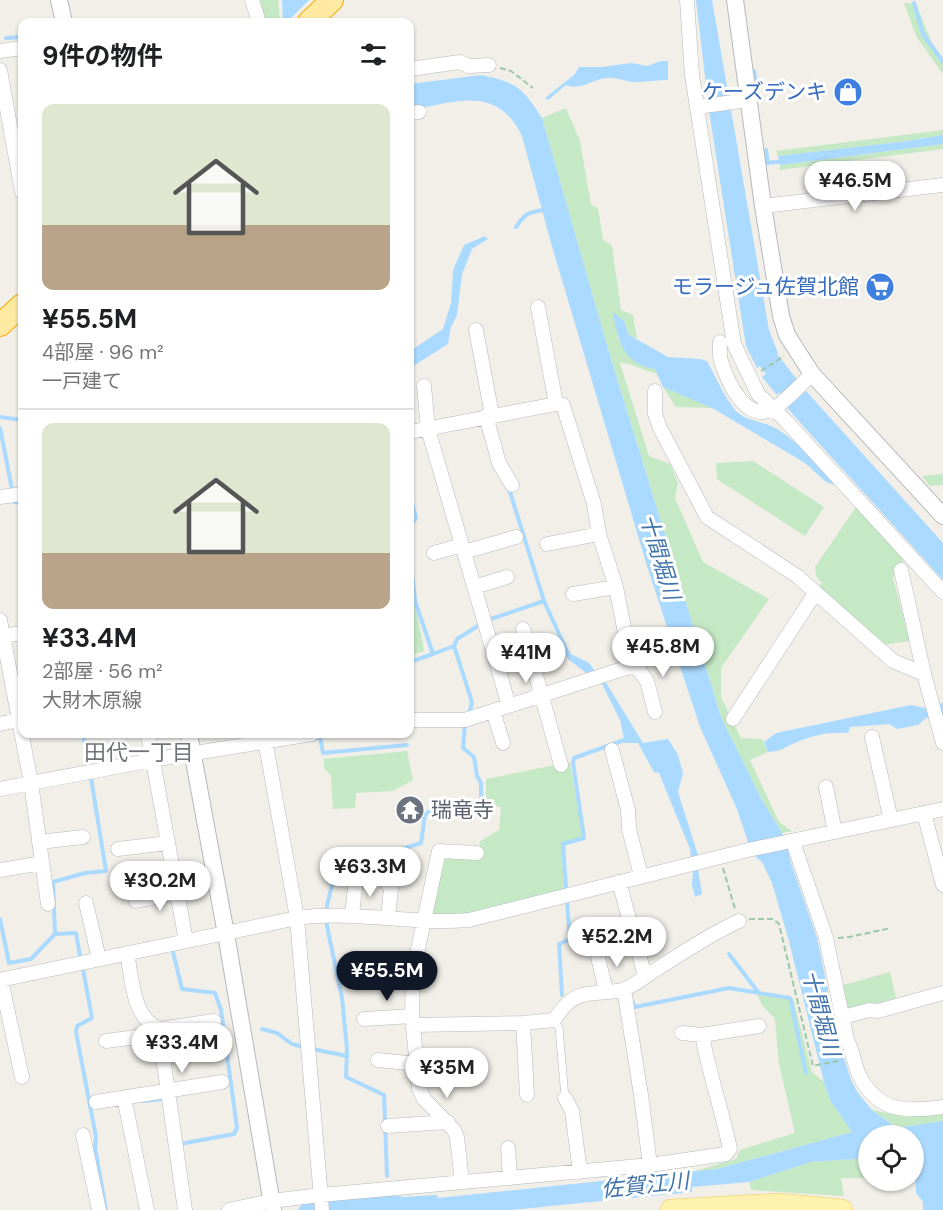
<!DOCTYPE html>
<html lang="ja">
<meta charset="utf-8">
<style>
:root{--surface:#fff;--page:#f2f2f2;--text:#202124;--muted:#757577;--line:#e0e0e0;--accent:#111827}
body{margin:0;font-family:"DM Sans","Noto Sans JP",sans-serif;background:var(--page);color:var(--text);height:100vh;display:flex;flex-direction:column;font-size:22px;white-space:nowrap}
*{box-sizing:border-box;margin:0}
p{font-size:20px;color:var(--muted)}
.icon{flex:none;width:33px;height:33px;fill:none;stroke:currentColor;stroke-width:2;stroke-linecap:round;stroke-linejoin:round}
.map{position:relative;flex:1;overflow:hidden}
.drawer{position:absolute;left:18px;top:18px;width:396px;height:720px;display:flex;flex-direction:column;background:var(--surface);border-radius:12px;box-shadow:0 2px 4px #0004}
.drawer>*{flex:none}
.buttons{position:absolute;left:858px;top:1125px;display:grid;gap:12px}
.buttons a{display:grid;place-items:center;width:66px;height:66px;border-radius:50%;background:var(--surface);box-shadow:0 2px 4px #0004;font-size:30px}
.price{position:absolute;translate:-50% -51px;padding:0 14px;border-radius:21px;background:#fff;color:#222;font-size:20px;line-height:39px;filter:drop-shadow(0 2px 3px #0008)}
.price::after{content:'';position:absolute;left:50%;top:36px;width:18px;height:14px;margin-left:-9px;background:inherit;clip-path:polygon(0 0,100% 0,50% 100%)}
.price.selected{background:var(--accent);color:#fff}
ul{padding:0;list-style:none}
li{display:grid;align-content:center;gap:12px;height:318px;padding:0 24px}
li+li{border-top:2px solid var(--line)}
li span{display:grid;place-items:center;height:186px;border-radius:12px;color:#555}
li>.icon{margin-inline-start:auto}
span .icon{width:108px;height:108px;fill:#fffc;stroke-width:1}
li b{font-size:26px}
h2{display:flex;justify-content:space-between;align-items:center;height:72px;padding:0 24px;font-size:26px}
.map>svg:first-child{display:block}
.green{fill:#c5e8c5}
.water{fill:#aadaff}
.pier{fill:#f1efe8}
.lines{fill:none;stroke-linecap:round;stroke-linejoin:round}
.stream{stroke:#aadaff;stroke-width:4}
.river{stroke:#aadaff;stroke-width:21}
.service-casing{stroke:#b5b8bc;stroke-width:8}
.minor-casing{stroke:#b5b8bc;stroke-width:15}
.tertiary-casing{stroke:#b5b8bc;stroke-width:18}
.primary-casing{stroke:#f2c960;stroke-width:22}
.trunk-casing{stroke:#f9ab00;stroke-width:24}
.path{stroke:#9cc7a9;stroke-width:2;stroke-dasharray:6 3;stroke-linecap:butt}
.service{stroke:#fff;stroke-width:7}
.minor{stroke:#fff;stroke-width:14}
.tertiary{stroke:#fff;stroke-width:16}
.primary{stroke:#fff2af;stroke-width:21}
.trunk{stroke:#feeaa1;stroke-width:22}
.labels{text-anchor:middle;dominant-baseline:central;stroke-width:6;stroke-linejoin:round;paint-order:stroke}
.shop-label{font-size:21px;fill:#366cbe;stroke:#fff;text-anchor:end}
.worship-label{font-size:21px;fill:#5b616d;stroke:#fff;text-anchor:start}
.water-label{font-size:22px;font-style:italic;fill:#4174aa;stroke:#fff}
.neighbourhood-label{font-size:22px;fill:#70757a;stroke:#fff}
</style>
<div class="map">
<svg width="943" height="1210" viewBox="0 0 943 1210">
<rect width="100%" height="100%" fill="#f1efe8"/>
<path class="green" d="M255,0H278L280,22H262Z
M904,3L916,4L931,41L943,59V74L916,36Z
M566,108L580,141L591,205L598,208L603,240L612,246L621,310L633,315L637,339L629,335L624,321L617,337L655,369L660,379L656,373C642,371 633,363 620,363L649,456L670,464L678,483L675,498L703,562L769,599L721,668V697L741,738L762,739L768,752L750,760L779,822L792,831L782,833L762,800L721,717L608,349L542,118Z
M943,130V135L907,141L778,156L776,151Z
M943,144V149L779,170L780,165Z
M663,387L714,408L676,407Z
M753,461L824,507L805,536L717,479L716,463Z
M943,474V485L930,486L922,476Z
M856,507L905,558L893,578L910,641L882,645L819,587L822,583L816,576L815,567Z
M410,579C413,604 421,626 424,651L410,656Z
M407,751L413,780L393,791L356,793L355,808L333,809L331,776L324,768V759Z
M570,762L583,838L562,843L564,891L464,916L428,914L443,855L479,856L480,841L499,830L501,807L486,804V779Z
M890,972L896,998L846,1012L840,986Z
M757,994L793,998L812,1072L824,1082L830,1100L852,1132L717,1169L692,1172L736,1159L740,1150L795,1133L779,1064L775,1019L762,1005Z
M872,1110L909,1117L943,1112V1121L898,1128Z
M868,1158V1178H841L844,1196L751,1190L749,1182L811,1162Z"/>
<path class="water" d="M282,0H310L313,22H283Z
M696,0H712L769,330L778,353L757,368L746,346L709,111Z
M661,61H668V80C657,80 646,82 635,82C625,82 617,77 607,78C593,79 580,91 566,85L548,100L545,98L575,74L579,67H602L631,63L647,66Z
M481,75C516,82 523,88 542,118L608,349L721,717L762,800L782,833L788,847L790,860L817,938L838,1039L851,1080L858,1093L872,1110L897,1128L943,1121V1210H923V1202L916,1193L914,1136H868V1158L811,1162L749,1182L692,1187V1192L511,1210H298L302,1203L394,1195L403,1197L437,1195L438,1198L717,1169L852,1132L830,1100L824,1082L789,941L772,883L762,862L752,854L737,809L700,727L647,566L551,243L522,136C497,84 455,102 410,110V84Z
M943,135V144L780,165L778,156L907,141Z
M485,236L488,239L472,249L462,274L457,315L451,327L448,344L410,368V351L443,329L451,303L453,270L464,245Z
M613,312L624,321L629,335L668,357L700,359L707,361C716,377 724,397 735,410C745,421 761,421 773,427C794,437 820,467 835,485L826,482L805,463L714,409L663,387L655,369C624,365 617,339 613,312Z
M781,363L796,379L777,395L762,377Z
M806,391L943,543V580L787,408Z
M565,651L589,663L602,680L605,681L643,743L668,739L678,755L683,773L678,792L698,855L696,857L702,894L695,897L692,885L693,870L690,849L659,773L654,772L638,743H625L620,720L601,682L590,676L568,659Z
M943,703V714L926,718L918,725L897,729L889,724L850,727L848,733C829,732 812,735 795,743C783,748 782,751 768,752L764,742L776,733L911,705L925,708Z"/>
<path class="pier" d="M309,0H313L316,22H287Z"/>
<g class="lines">
<path class="stream" d="M914,3L923,34L943,62
M102,22H129
M6,38L22,37
M754,71L757,92
M766,150L768,163L784,161
M516,227C527,211 529,213 547,209
M0,417L22,420
M0,428L12,489
M507,487L510,492L544,601
M410,494L416,518L410,527
M14,502L22,503
M410,554L415,601L433,654L454,646L457,639L481,624
M488,620L544,601L570,658
M454,646L472,702L469,714
M410,662L433,654
M83,734L89,767
M315,738L320,737L323,753L407,745
M566,888L563,844L584,838L573,763L574,758L627,739
M0,919L9,963L31,959L55,934L76,933L80,956
M55,934L53,882L85,873L106,871L91,778
M173,952L182,989L215,993L221,1010L237,1128L234,1134L180,1144
M729,954L758,992
M83,969L92,1018L77,1026L76,1032L96,1137L95,1147L106,1210
M562,995L559,944L570,939L567,902
M632,1001L635,1007L729,988L790,998L806,1073
M262,1029L277,1033L292,1044L304,1047
M312,1049L347,1056
M144,1101L164,1099V1102
M387,1176L384,1095L346,1077L347,1049L342,998L327,926V905L338,861L344,858L378,856L421,843L425,815L430,811L481,808V783L477,776L474,757L463,748L465,724"/>
<path class="river" d="M756,336L763,353L791,389"/>
<g class="service-casing">
<path id="service" d="M554,1020L559,1028L565,1098"/>
</g>
<g class="minor-casing">
<path id="minor" d="M252,0L259,22
M687,0L692,75L734,344L758,394L785,420L943,592
M0,51L22,48
M410,69L460,62L469,66L489,65
M0,70L22,192
M697,107L748,100
M410,113L419,112
M763,206L943,185
M538,307L556,404
M476,330L492,415
M720,342C720,348 719,356 721,361C727,381 746,424 773,409C783,404 802,383 812,374
M424,386L428,429L509,706
M655,391V414L660,428L707,517L797,576L893,661L924,674
M486,416L499,463L512,485
M410,432L556,404L563,405L594,504L599,534L616,587L626,638L635,665L465,720H410
M0,497L22,494
M547,544L599,534
M464,552L516,537
M434,553L462,545
M901,570L924,674L943,743
M474,587L507,577
M573,594L616,587
M0,620L31,783L48,904
M523,629L561,765
M3,636L22,633
M635,665L647,681L655,712
M493,711L503,743
M733,719L816,592
M0,724L19,720
M148,734L186,941
M264,734L297,918L322,1210
M872,737L891,820
M612,750L628,810L629,829L641,876
M826,787L835,832
M0,789L152,760L312,734
M924,813L943,885
M39,842L83,837
M793,842L826,938L847,1040C853,1051 854,1063 859,1075C878,1113 907,1112 943,1107
M118,849L168,843
M0,870L42,863
M619,882L645,976
M136,901L177,893
M86,903L99,959
M352,915L356,879
M388,917L391,888L388,885V872
M127,953C132,978 132,1017 159,1029L185,1210
M597,953L606,991
M0,980L297,918C355,910 412,925 469,920L748,850L943,809
M1,980L22,1077
M624,989L641,1095L650,1165
M843,1017L869,1010L878,1011L943,993
M364,1019L412,1016
M523,1023L527,1095
M414,1025L523,1023L554,1020C577,985 589,997 622,990C633,987 645,976 654,971C682,953 709,935 739,921
M159,1029L214,1021
M682,1033L702,1035L759,1026
M106,1041L159,1034
M378,1060L417,1064
M418,1079L472,1077
M565,1098L572,1111L580,1172
M96,1102L222,1082
M126,1107L147,1210
M388,1126L448,1122
M83,1135L99,1210
M508,1148L510,1178
M462,1182L457,1137L454,1130L424,1099L419,1088L412,1016L413,972L439,851L477,853
M229,1210L271,1201L321,1195L650,1165L726,1154L730,1149C722,1110 709,1073 702,1035"/>
</g>
<g class="tertiary-casing">
<path id="tertiary" d="M59,0L64,22
M735,0L763,206L781,316L787,335L812,374L943,516
M189,734L226,934L273,1210"/>
</g>
<g class="primary-casing">
<path id="primary" d="M671,1210L780,1204L842,1210"/>
</g>
<g class="trunk-casing">
<path id="trunk" d="M309,22L332,0
M0,325L22,305"/>
</g>
<path class="path" d="M500,68L511,71L533,88
M761,371L784,356
M723,868L735,909
M749,919H773L779,924L813,1066L842,1060
M838,938L849,937L891,928"/>
<use href="#service" class="service"/>
<use href="#minor" class="minor"/>
<use href="#tertiary" class="tertiary"/>
<use href="#primary" class="primary"/>
<use href="#trunk" class="trunk"/>
</g>
<defs>
<g id="shop-disc" transform="scale(1.5)"><circle r="9.5" fill="#3f7fe0" stroke="#fff"/><path d="M-5-2.5h2.3a2.7 3.5 0 0 1 5.4 0H5L5.5 6h-11ZM-1.5-2.5h3a1.5 2.3 0 0 0-3 0Z" fill="#fff"/></g>
<g id="supermarket-disc" transform="scale(1.5)"><circle r="9.5" fill="#3f7fe0" stroke="#fff"/><path d="M-6-5.5h2.5l.6 2H6L4.5 2H-2.5L-4.4-4H-6ZM-1.5 3.2a1.3 1.3 0 1 0 .1 0ZM3 3.2a1.3 1.3 0 1 0 .1 0Z" fill="#fff"/></g>
<g id="temple-disc" transform="scale(1.5)"><circle r="9.5" fill="#6b7280" stroke="#fff"/><path d="M0-6L5-2H3V0L6.5 2.5H4V6H1.5V3h-3V6H-4V2.5H-6.5L-3 0V-2H-5Z" fill="#fff"/></g>
</defs>
<g fill-rule="evenodd">
<use href="#shop-disc" x="848" y="92"/>
<use href="#supermarket-disc" x="880" y="287"/>
<use href="#temple-disc" x="410" y="810"/>
</g>
<g class="labels">
<g class="shop-label">
<text x="827" y="92">ケーズデンキ</text>
<text x="859" y="287">モラージュ佐賀北館</text>
</g>
<g class="worship-label">
<text x="431" y="810">瑞竜寺</text>
</g>
<g class="water-label">
<text transform="translate(660 557) rotate(73)">十間堀川</text>
<text transform="translate(821 1013) rotate(75)">十間堀川</text>
<text transform="translate(645 1185) rotate(-6)">佐賀江川</text>
</g>
<g class="neighbourhood-label">
<text x="139" y="752">田代一丁目</text>
</g>
</g>
</svg>
<div class="buttons">
<a><svg class="icon" aria-label="locate" viewBox="0 0 24 24"><circle cx="12" cy="12" r="6"/><path d="M12 2v4M12 18v4M2 12h4M18 12h4"/></svg></a>
</div>
<b class="price" style="left:855px;top:212px">¥46.5M</b>
<b class="price" style="left:663px;top:678px">¥45.8M</b>
<b class="price" style="left:526px;top:684px">¥41M</b>
<b class="price" style="left:370px;top:898px">¥63.3M</b>
<b class="price" style="left:160px;top:912px">¥30.2M</b>
<b class="price" style="left:617px;top:968px">¥52.2M</b>
<b class="price selected" style="left:387px;top:1002px">¥55.5M</b>
<b class="price" style="left:182px;top:1074px">¥33.4M</b>
<b class="price" style="left:447px;top:1099px">¥35M</b>
<section class="drawer">
<h2>9件の物件<svg class="icon" aria-label="filters" viewBox="0 0 24 24"><path d="M4 7h16M4 17h16"/><circle cx="9" cy="7" r="2"/><circle cx="15" cy="17" r="2"/></svg></h2>
<ul>
<li><span style="background:linear-gradient(#dfe7d0 65%,#b9a48a 0)"><svg class="icon" aria-label="home" viewBox="0 0 24 24"><path d="M3 11l9-7 9 7M6 9v11h12V9"/></svg></span><div><b>¥55.5M</b><p>4部屋 · 96 m²</p><p>一戸建て</p></div></li>
<li><span style="background:linear-gradient(#dfe7d0 70%,#b9a48a 0)"><svg class="icon" aria-label="home" viewBox="0 0 24 24"><path d="M3 11l9-7 9 7M6 9v11h12V9"/></svg></span><div><b>¥33.4M</b><p>2部屋 · 56 m²</p><p>大財木原線</p></div></li>
</ul>
</section>
</div>
